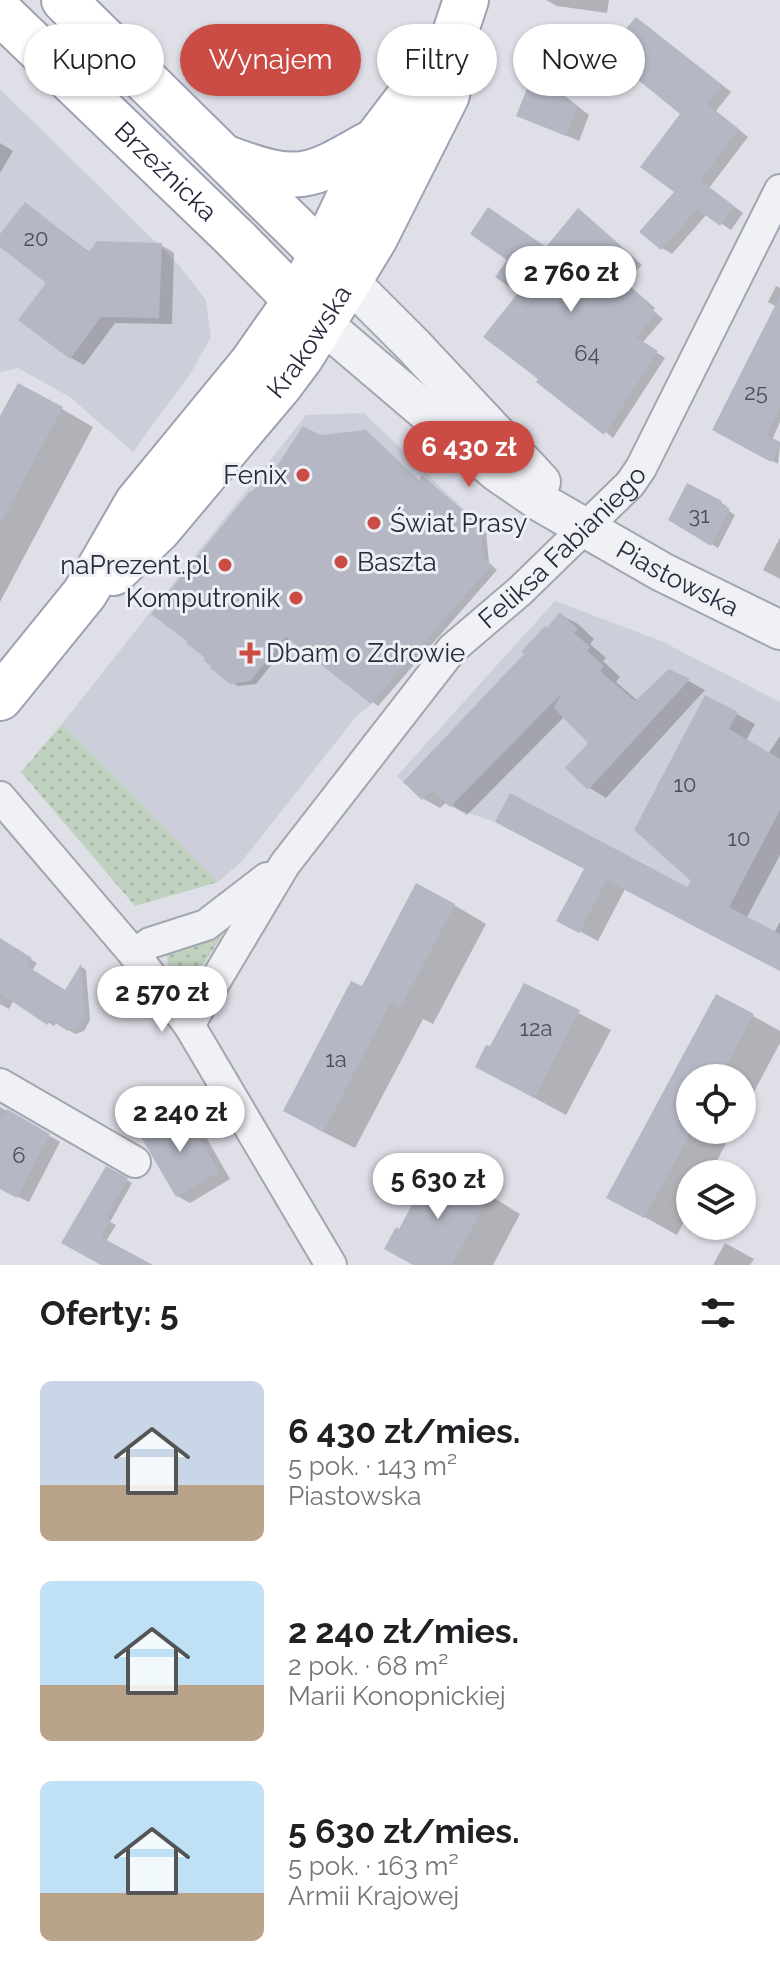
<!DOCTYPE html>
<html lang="pl">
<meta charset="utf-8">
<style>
:root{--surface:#fff;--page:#f2f2f2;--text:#202124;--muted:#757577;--accent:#ca4c45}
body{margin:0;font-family:Raleway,sans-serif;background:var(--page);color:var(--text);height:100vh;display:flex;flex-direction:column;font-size:30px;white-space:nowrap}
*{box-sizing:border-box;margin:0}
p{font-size:26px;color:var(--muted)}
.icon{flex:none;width:44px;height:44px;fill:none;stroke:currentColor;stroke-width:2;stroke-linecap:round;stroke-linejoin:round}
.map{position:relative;height:1265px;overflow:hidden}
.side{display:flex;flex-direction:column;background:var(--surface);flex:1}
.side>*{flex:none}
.hud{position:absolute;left:24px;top:24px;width:732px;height:72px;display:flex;gap:16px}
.controls{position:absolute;left:676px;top:1064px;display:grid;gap:16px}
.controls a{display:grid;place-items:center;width:80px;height:80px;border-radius:50%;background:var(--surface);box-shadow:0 2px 6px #0004;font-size:40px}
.price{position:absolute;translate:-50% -68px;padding:0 18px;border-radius:28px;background:#fff;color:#222;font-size:26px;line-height:52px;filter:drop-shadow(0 2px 4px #0008)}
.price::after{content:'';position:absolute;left:50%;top:48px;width:24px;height:18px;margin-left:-12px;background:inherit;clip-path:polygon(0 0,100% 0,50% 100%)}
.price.selected{background:var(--accent);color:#fff}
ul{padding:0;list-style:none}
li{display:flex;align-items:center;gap:24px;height:200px;padding:0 40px}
li span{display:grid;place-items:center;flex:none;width:224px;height:160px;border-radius:12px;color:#555}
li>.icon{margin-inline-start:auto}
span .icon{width:96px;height:96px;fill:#fffc;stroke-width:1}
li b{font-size:34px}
h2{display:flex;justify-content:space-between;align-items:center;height:96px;padding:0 40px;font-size:34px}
.tag{padding:0 28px;border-radius:36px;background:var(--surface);box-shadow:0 2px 6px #0004;font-size:28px;line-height:72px}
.tag.selected{background:var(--accent);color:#fff}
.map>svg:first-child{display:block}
.built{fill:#ccced9}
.grass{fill:url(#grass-dots)}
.shadow{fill:#0003}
.building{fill:#b5b8c4}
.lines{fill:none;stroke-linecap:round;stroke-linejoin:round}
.minor-casing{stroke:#a3a5b1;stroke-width:34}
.tertiary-casing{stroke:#a3a5b1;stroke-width:42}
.primary-casing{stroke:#9da1b2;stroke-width:48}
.minor{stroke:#f0f1f5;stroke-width:30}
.tertiary{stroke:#f0f1f5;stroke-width:38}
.primary{stroke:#fff;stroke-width:44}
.poi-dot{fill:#ca4c45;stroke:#edeff5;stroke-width:3}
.labels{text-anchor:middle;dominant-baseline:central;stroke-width:6;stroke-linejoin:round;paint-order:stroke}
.number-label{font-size:22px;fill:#4a4e5f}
.street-label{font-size:26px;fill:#272b3d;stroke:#edeff5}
.poi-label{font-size:26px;fill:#272b3d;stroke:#edeff5;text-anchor:end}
</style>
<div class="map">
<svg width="780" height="1265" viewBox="0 0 780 1265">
<defs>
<pattern id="grass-dots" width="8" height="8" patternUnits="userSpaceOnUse" patternTransform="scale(2)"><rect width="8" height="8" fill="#c0d1bf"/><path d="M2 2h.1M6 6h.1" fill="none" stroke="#a5b4a5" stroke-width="1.8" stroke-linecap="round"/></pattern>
</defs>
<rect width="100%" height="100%" fill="#dedfe7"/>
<path class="built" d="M0,89L178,264L206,300L211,337L192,371L133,452L70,397L18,368L0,372Z
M364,413L479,524L484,558L492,565L371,704L355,718L242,861L218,882L62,724L306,415Z
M555,601L661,641L780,702V971L495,822L450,807L432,791L422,800L397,776Z"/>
<path class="grass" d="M62,724L218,882L135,906L21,772Z
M222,930L223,933C211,952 195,991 168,969L167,954L174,948Z"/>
<path class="shadow" d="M546,0H609L607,13L557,6Z
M647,26L731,92L716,111L748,137L709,188L743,213L731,230L707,214L672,254L662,248L677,192L682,113Z
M565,96L589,115L579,141L518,115Z
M0,143L13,151L0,173Z
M25,204L91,253L161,245L174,253L172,324L115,323L84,365L71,358L49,282L0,245V237Z
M579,211L642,265L625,282L655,308L653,310L663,319L642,343L665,358L613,438L541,378L521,293L547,249Z
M776,286L780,288V422L772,440L780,445L778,464L714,429L777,307L768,302Z
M62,409L93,427L0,602V420Z
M366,432L420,482L428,481L486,531L489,563L497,570L378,706L292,639L256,684L238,686L232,682L274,474L319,437Z
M688,485L727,506L726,509L735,515L718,548L671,519Z
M780,538V579L763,570Z
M561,615L578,624L594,639L590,644L606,658L603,661L620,677L616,682L638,701L670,671L705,690L606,798L590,788L591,743L565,716L467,815L447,802L440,808L424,799L406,782Z
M706,697L755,724L746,741L768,754L780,736V855L746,919L774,933L780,922V970L625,889L598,941L577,930L586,869L687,889L693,881Z
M454,905L486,924L433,1024L423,1019L355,1148L317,1129L363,989Z
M3,943L37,963L32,971L66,992L82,967L86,970L90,1020L84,1031L75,1034L57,1022L54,1026L14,1000L9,1009L0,1004V948Z
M524,985L611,1030L566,1115L509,1084L491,1049Z
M717,996L780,1031V1043L742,1114V1078H690V1130H733L710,1174H690V1211L677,1235L641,1215Z
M0,1107L60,1142L29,1202L0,1188Z
M184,1113L197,1121L230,1179L190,1203L177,1196Z
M107,1169L132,1183L110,1222L116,1225L106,1241L149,1265H105L64,1243Z
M489,1195L520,1214L493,1265H415Z
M725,1243L754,1259L750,1265H713Z"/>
<path class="building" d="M636,17L722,85L707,104L739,129L700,180L734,206L720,226L697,209L661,250L639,232L674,192L640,167L680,114L605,53Z
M530,81L565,94V101L578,106L566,136L516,116Z
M25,202L89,252L97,241L162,243L159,318L101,317L70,359L18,320L46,283L0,247V234Z
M488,207L546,247L578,208L636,259L618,277L648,302L646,304L656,313L636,337L658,351L604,435L536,382L538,379L483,337L518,293L495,277L507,260L470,234Z
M780,296V407L767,435L780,442V446L771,462L712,430Z
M18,383L63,407L0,524V416Z
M303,426L320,435L366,430L419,480L422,475L480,525L484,558L492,565L371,704L286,637L250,681L230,684L210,668L211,666L203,660L205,658L186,643L188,642L151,614L250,491L252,492L270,470L273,472Z
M687,483L722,501L721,504L730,509L711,546L668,520Z
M560,612L578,629L574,633L590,647L587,651L604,666L600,671L635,701L669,669L690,679L588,790L565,768L588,743L554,708L562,693L450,807L432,791L422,800L403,782L524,654L521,652L545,626L547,628Z
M705,695L738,712L729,729L780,759V810L729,907L780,934V971L606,880L579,933L556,921L584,869L495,822L510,793L687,887L691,881L634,830Z
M416,883L455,904L401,1007L391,1002L323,1132L283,1111L351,981L362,986Z
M0,938L32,958L27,966L65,990L81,964L85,1017L78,1028L68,1031L50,1020L47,1025L0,993Z
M524,983L580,1010L534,1098L475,1067L486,1045L490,1046Z
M716,994L754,1014L720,1078H690V1134L644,1218L606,1198Z
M7,1109L50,1134L17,1198L0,1189V1121Z
M184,1111L219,1172L176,1197L141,1137Z
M433,1165L490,1194L452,1265H413L384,1249L396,1227L399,1229Z
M106,1166L128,1178L106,1217L111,1220L101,1237L153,1265H101L61,1243Z"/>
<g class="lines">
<g class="minor-casing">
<g id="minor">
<path d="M0,797L134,954L189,1025L331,1265"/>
<path d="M134,954L150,943L206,925L267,878"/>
<path id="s1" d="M189,1025L285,864L452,649L520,591L630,484L641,468L780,190"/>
<path d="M0,1084L135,1162"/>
</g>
</g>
<g class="tertiary-casing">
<g id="tertiary">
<path d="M349,281L413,345L541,482"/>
<path id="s2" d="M302,306L497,472L542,503L662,572L780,630"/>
</g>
</g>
<g class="primary-casing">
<g id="primary">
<path d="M64,0L342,274"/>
<path id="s3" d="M0,12L234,237L296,300"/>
<path d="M229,159C302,186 311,177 376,140"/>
<path id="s4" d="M113,573L158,530L280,385L301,357L349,281L375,238L447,95L453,39L466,0"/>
<path d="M0,698L85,593L137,503L252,363L296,300L322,254L376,140L453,39"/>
</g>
</g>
<use href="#minor" class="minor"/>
<use href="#tertiary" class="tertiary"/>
<use href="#primary" class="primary"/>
</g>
<g class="poi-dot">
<circle cx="303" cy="475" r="8"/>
<circle cx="374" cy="523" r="8"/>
<circle cx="341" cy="562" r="8"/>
<circle cx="225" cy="565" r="8"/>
<circle cx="296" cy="598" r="8"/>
<path d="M246 641h8v8h8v8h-8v8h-8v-8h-8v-8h8z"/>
</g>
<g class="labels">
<g class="number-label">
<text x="36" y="238">20</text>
<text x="587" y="353">64</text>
<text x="756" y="392">25</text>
<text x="699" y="515">31</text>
<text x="685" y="784">10</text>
<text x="739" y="838">10</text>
<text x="536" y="1028">12a</text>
<text x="336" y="1059">1a</text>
<text x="19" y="1155">6</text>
</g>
<g class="street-label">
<text stroke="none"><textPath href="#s3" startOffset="230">Brzeźnicka</textPath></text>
<text stroke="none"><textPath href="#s4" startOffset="304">Krakowska</textPath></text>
<text stroke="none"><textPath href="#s1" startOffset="610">Feliksa Fabianiego</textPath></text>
<text stroke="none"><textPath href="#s2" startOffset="466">Piastowska</textPath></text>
</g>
<g class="poi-label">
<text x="287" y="475">Fenix</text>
<text x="390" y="523" text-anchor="start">Świat Prasy</text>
<text x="357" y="562" text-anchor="start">Baszta</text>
<text x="209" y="565">naPrezent.pl</text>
<text x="280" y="598">Komputronik</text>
<text x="266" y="653" text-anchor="start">Dbam o Zdrowie</text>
</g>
</g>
</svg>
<div class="controls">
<a><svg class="icon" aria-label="locate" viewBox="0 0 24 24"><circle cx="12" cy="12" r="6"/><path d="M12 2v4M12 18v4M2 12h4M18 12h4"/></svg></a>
<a><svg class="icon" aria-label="layers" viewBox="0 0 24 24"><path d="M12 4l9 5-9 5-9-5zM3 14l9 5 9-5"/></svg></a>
</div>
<b class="price" style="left:571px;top:314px">2 760 zł</b>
<b class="price selected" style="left:469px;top:489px">6 430 zł</b>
<b class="price" style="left:162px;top:1034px">2 570 zł</b>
<b class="price" style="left:180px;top:1154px">2 240 zł</b>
<b class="price" style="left:438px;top:1221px">5 630 zł</b>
<div class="hud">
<a class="tag">Kupno</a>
<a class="tag selected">Wynajem</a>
<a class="tag">Filtry</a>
<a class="tag">Nowe</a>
</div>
</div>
<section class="side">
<h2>Oferty: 5<svg class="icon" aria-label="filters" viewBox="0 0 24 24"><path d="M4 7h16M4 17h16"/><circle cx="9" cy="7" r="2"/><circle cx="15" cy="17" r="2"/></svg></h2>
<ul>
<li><span style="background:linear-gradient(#c9d6e8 65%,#b9a48a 0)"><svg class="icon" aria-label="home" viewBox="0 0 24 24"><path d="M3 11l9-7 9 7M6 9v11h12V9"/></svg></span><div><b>6 430 zł/mies.</b><p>5 pok. · 143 m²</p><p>Piastowska</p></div></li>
<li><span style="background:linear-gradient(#bfe0f5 65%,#b9a48a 0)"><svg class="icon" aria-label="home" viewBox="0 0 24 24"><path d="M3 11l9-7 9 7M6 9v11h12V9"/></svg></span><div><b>2 240 zł/mies.</b><p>2 pok. · 68 m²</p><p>Marii Konopnickiej</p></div></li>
<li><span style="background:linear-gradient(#bfe0f5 70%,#b9a48a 0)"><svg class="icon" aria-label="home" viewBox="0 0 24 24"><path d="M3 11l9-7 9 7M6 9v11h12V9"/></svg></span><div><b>5 630 zł/mies.</b><p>5 pok. · 163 m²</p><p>Armii Krajowej</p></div></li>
</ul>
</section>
